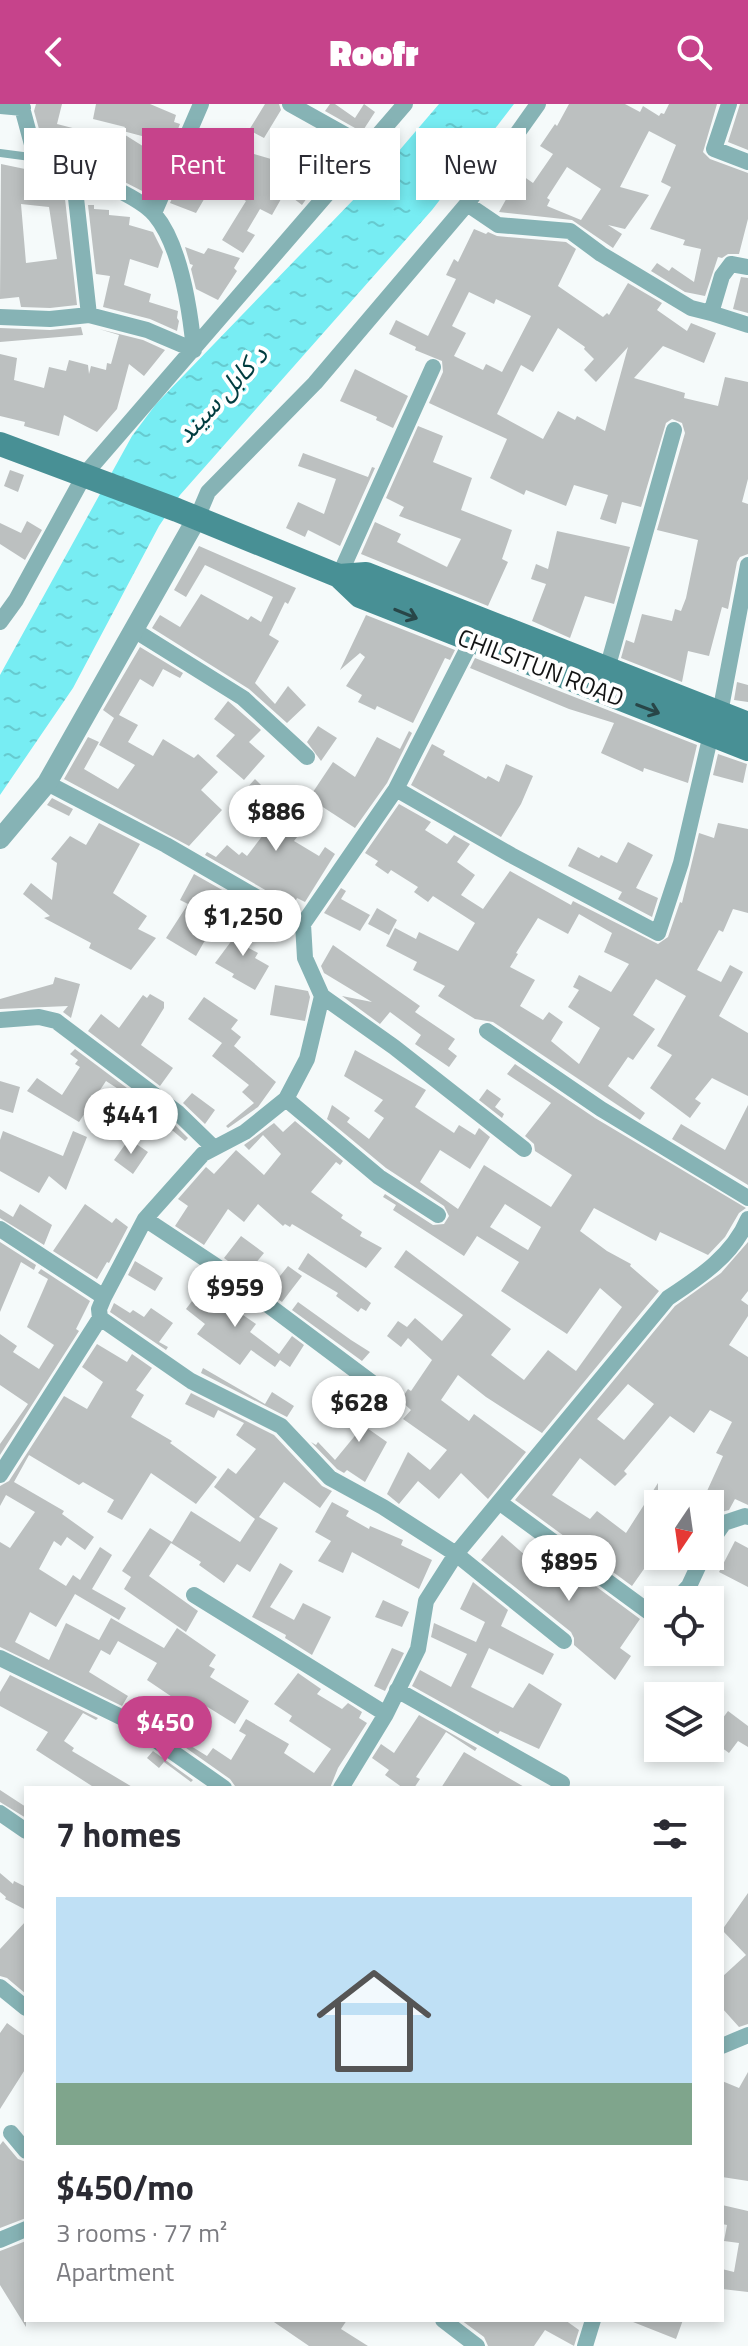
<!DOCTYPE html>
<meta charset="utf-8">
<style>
:root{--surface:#fff;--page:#f2f2f3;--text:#2b2b33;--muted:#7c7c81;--accent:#c6438b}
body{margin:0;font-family:"Titillium Web","Noto Sans Arabic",sans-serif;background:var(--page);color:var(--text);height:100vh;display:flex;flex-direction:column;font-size:30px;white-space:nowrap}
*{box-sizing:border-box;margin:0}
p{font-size:26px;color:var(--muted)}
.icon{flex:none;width:44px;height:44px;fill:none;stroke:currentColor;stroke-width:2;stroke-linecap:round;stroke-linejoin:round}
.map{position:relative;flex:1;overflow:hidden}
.panel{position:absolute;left:24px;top:1682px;width:700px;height:536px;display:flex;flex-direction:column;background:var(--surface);border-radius:0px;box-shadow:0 4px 12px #0003}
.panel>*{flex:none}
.guide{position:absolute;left:24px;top:24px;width:700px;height:72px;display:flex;gap:16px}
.needle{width:52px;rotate:193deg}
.controls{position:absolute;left:644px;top:1386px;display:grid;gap:16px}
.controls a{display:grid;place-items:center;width:80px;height:80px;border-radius:0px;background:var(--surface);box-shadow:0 4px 12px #0003;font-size:40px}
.price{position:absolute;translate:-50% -68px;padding:0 18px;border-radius:28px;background:#fff;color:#222;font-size:26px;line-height:52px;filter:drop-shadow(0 2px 4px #0008)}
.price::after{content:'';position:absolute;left:50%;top:48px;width:24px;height:18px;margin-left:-12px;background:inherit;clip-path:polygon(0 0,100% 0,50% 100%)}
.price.active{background:var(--accent);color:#fff}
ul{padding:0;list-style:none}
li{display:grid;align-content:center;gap:16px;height:424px;padding:0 32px}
li span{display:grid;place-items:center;height:248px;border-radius:0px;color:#555}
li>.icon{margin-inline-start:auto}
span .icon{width:144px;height:144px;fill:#fffc;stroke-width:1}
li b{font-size:34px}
h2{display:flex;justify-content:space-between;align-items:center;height:96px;padding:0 32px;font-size:34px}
.pill{padding:0 28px;border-radius:0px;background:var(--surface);box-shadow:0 4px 12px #0003;font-size:28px;line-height:72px}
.pill.active{background:var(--accent);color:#fff}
header{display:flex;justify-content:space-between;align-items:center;height:104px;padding:0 32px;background:var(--accent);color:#fff;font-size:36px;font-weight:800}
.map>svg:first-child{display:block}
.water{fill:url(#water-ripples)}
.building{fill:#bcc0c0;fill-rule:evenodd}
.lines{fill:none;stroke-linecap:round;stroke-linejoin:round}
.service{stroke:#86b3b5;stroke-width:8}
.minor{stroke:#86b3b5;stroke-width:16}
.tertiary{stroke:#86b3b5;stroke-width:20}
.secondary{stroke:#489095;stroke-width:24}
.oneway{stroke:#284648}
.labels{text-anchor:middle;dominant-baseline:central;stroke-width:8;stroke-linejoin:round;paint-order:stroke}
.street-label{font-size:24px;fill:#131414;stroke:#fff}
.water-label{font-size:26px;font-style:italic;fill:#013c3f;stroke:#fff}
</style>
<header><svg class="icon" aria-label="back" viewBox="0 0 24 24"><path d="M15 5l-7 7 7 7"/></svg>Roofr<svg class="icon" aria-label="search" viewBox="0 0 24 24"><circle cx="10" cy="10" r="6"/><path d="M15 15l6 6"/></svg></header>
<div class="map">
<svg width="748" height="2242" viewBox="0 0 748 2242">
<defs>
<pattern id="water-ripples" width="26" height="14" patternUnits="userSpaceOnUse" patternTransform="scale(2)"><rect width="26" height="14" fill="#77edf3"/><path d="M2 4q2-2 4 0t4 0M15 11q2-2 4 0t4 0" fill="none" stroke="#66cacf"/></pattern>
</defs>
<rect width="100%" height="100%" fill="#f5fafa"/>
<path class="water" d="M439,0H514L432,106L180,391L159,422L73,584L0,691V571L132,332L156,300L386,62Z"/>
<path class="building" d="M36,0H62L57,20L88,28L85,40L113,51L122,29L165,56L150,91L105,68L49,46L54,28L39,25L34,7Z
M96,0H150L176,11L174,18L180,20L172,40L123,27L125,23L93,15Z
M265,0H279L281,6L264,34L249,26Z
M330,0H335L355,14L364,0L375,8L362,28L325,7Z
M569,0H625L640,8L643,2L659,12L661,9L664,10L669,0H717L703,48L710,55L748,69V115L739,150H728L722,154L718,153L705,192L685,188L651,167L657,159L669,167L672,163L694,178L701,145L683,141L685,136L650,125L671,83L661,78L676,41L649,27L620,83L649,91L625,125L608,121L622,130L613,144L572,116L499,108L513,83L515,85L523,72L533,79L553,50L540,42L555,20L557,22ZM567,63L601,85L581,116L547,102L550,96L547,94Z
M740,0H748V46L728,38Z
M307,36L325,45L317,61L299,52Z
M254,50L271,55L292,67L295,62L314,67L306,83L312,87L302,101L285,88L272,111L260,105L247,127L255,131L243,149L222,136L246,97L231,88Z
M1,60L49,70L46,84L64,86L77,201L50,204L21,203L19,193L0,195ZM21,100L49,103L57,155L26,159Z
M184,68L210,85L196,109L170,99Z
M88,101H94V105L109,106V111L130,113L129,121L153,128L163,148L158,164L130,155L124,181L151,190L149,198L178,207L177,214L179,217L177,227L150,215L103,203L110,172L96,170Z
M474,125L486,130L488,128L497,132L566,138L576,145L558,182L603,213L607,209L609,211L628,179L662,199L657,206L687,227L691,219L716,229L704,259L663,242L634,274L685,289L684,294L718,302L725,273L748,278V375L742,398L748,400V450L740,453L737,458L728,505L722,503L709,552L688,547L682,578L621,554L626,536L634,539L642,510L672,517L675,505L681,507L686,494L698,436L657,426L685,329L682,319L672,315L666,319L641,403L622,398L616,420L600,415L608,391L574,381L566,402L526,386L524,391L490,374L507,335L429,299L443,268L442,257L415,246L416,243L389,230L396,216L428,232L456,175L446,171L454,155L458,158ZM469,188L494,200L496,195L531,212L502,268L486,260L483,266L454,252L466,229L452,222ZM558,224L585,243L584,245L594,255L584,266L596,278L628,243L605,327L577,312L575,316L558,307L543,335L497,310L521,261L533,268Z
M185,143L204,150L208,144L240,154L234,164L237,167L218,196L196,185L191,165L193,161L190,160Z
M741,173L748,174V209L733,205Z
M81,223L83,231L0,238V224L50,226Z
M99,225L143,236L165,246L144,272L129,260L117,305L97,328L64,311L59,332L24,322L25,318L0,312V250L17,254L14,276L44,284L49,263L66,267L69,256L88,261L89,270L91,262L106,266L107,259L111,260L119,231Z
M355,265L408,292L393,324L376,316L377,313L340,297Z
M418,322L443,332L433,358L472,374L461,406L512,426L502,455L508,458L488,502L361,450L375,418L401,430L397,438L447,463L461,435L399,412L404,403L386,394Z
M303,349L368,373L372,363L375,364L340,442L308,426L305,433L286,424L298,398L324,410L336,375L298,362Z
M10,366L24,371L18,388L4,382Z
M27,417L42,426L25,456L0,440V419L21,429Z
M557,427L630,443L614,500L585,492L570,534L532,517L546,480L531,475L536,460L548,465Z
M199,442L296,484L288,500L285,498L269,531L279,537L255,579L275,600L288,582L306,601L287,619L249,585L152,524L160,511L180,523L201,490L248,516L251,512L261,518L273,493L205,461L186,493L174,486Z
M366,511L455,546L450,556L445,554L413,619L377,602L375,606L358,598L362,591L346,582L365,553L360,549L340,566Z
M140,543L183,569L180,574L163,565L153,583L140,575L119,611L138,621L128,638L153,652L163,635L194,654L198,650L218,668L201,686L222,706L189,742L64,675L88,633L99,638L84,665L118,685L135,661L99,641L114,614L103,606Z
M475,554L697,641L688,679L644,664L643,668L601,649L614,619L569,605L470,564Z
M737,578L748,581V598L734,596Z
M228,597L261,626L249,638L265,652L244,676L216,652L235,631L214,615Z
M318,622L337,634L321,657L307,638Z
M409,627L412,629L387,679L355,724L309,694L333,658L355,673L377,633L400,645Z
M432,640L445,647L443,651L486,675L488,672L499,678L506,660L533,672L521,700L501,733L411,681Z
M718,650L747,660L743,679L713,671Z
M255,675L281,701L272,708L301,728L294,737L319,752L325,743L335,750L305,798L297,794L293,802L205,751L207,748L216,753L227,741L239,751L242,748L247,752L270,722L235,697Z
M52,694L73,705L69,712L47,701Z
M399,700L431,718L425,726L447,740L454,731L470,740L457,758L475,771L461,791L483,805L510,767L571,801L573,797L658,840L668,833L680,798L682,799L699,729L714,734L718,719L748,725V809L733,805L723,828L719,826L697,866L721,878L730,861L743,868L719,912L748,929V992L712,974L695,995L701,999L690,1014L650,984L672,951L657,942L686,892L656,875L633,911L655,925L633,956L628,953L608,982L645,1009L640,1016L493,918L475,915L438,892L445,882L413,866L417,858L386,842L395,824L416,835L419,828L458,847L475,819L433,792L428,798L414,788L418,783L391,766L388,770L375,761L378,757L365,749ZM579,810L612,829L604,848L629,860L611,888L579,871L573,883L579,886L568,903L600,924L579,960L551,937L563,918L549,908L543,916L520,902L535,876L510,863L518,850L516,849L538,814L568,830Z
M99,719L140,740L113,789L147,812L138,825L156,834L131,866L89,844L91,839L44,814L50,812L23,790L31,779L52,796L57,759L51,755L70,732L86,741Z
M628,738L653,751L636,784L658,794L652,813L618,795L622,788L568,762L578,743L599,754L601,751L617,759Z
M194,770L231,791L196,852L166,834L188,800L180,796Z
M341,784L346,787L341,795L370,811L360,827L324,809Z
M377,804L397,816L389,831L368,820Z
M247,816L259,824L245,842L258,849L255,854L269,862L255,886L232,873L234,870L215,859Z
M333,841L420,902L415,908L455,935L448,945L457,952L449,963L415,940L421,931L390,908L380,920L342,892L372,898L324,869L321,862Z
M55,873L80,880L71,914L63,908L68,902L0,905V895L53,880Z
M275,881L308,887L310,893L305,917L270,911Z
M150,890L164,898V904L141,941L173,964L160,982L88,927L101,910L119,924L143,891L147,894Z
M204,893L238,916L231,925L241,933L234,942L276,978L258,1003L228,1024L226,1022L254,999L242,988L249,981L212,952L222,939L188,915Z
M75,945L135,990L132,994L106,977L79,1018L27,987L37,974L62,991L80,963L75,960L78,956L70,950Z
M355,946L426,986L415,1003L454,1029L459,1021L475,1031L479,1024L490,1033L470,1065L440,1046L420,1078L458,1105L484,1061L551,1103L572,1071L535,1047L534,1040L525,1032L551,999L507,970L515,960L595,1014L746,1104L739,1109L725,1133L708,1151L660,1128L656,1137L594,1104L580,1127L607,1147L631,1160L630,1162L659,1187L542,1329L486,1293L458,1271L441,1296L469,1317L474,1310L526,1348L488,1395L461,1369L439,1395L418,1377L399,1400L387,1390L408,1348L430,1366L447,1346L403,1315L411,1306L401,1297L402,1294L408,1285L411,1287L432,1256L408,1234L401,1243L387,1232L398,1217L407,1223L415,1214L442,1237L463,1211L394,1163L406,1146L511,1225L491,1251L524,1276L548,1246L576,1267L622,1203L600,1184L567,1230L501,1187L519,1158L477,1132L464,1152L393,1106L396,1101L383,1093L385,1090L433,1121L444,1120L449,1112L444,1102L386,1064L327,1015L332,1001L350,1014L347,1018L369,1035L384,1014L374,1007L383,996L344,972ZM505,1100L541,1123L528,1146L490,1123Z
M0,977L20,983L13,1009L0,1005Z
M487,985L501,995L495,1003L504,1010L502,1014L479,996Z
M192,989L215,1006L205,1020L183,999Z
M145,998L171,1017L188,1034L185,1037L160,1016L153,1020Z
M748,1001V1081L672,1035L681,1020L725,1046Z
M295,1017L343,1057L340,1061L336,1058L311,1088L343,1111L341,1114L362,1128L360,1132L382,1144L366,1164L292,1120L290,1123L285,1120L283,1122L258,1100L244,1118L228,1105L204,1141L175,1122L188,1102L178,1095L206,1063L214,1070L236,1046L264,1071L281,1050L263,1031L249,1046L244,1041L274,1019L283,1028Z
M3,1027L63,1052L73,1027L87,1033L66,1086L49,1072L39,1089L0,1067V1036Z
M129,1035L148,1048L133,1070L114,1056Z
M20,1100L52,1121L44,1141L0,1114V1105L13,1113Z
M85,1100L112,1119L116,1114L128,1123L109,1159L107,1158L97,1175L53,1147Z
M241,1132L264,1149L255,1160L276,1177L288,1162L302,1172L282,1198L224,1154Z
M0,1138L36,1161L34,1166L21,1158L0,1208Z
M748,1138V1187L741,1196L748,1201V1212L729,1241L748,1253V1401L735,1395L729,1406L721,1408L710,1400L702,1398L723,1352L716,1349L732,1318L710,1306L694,1329L670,1312L624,1367L627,1370L615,1382L580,1354L552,1391L590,1415L597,1407L626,1429L658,1379V1445L632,1482L515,1396L675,1202L721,1169ZM628,1280L654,1300L624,1336L597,1315Z
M308,1149L371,1199L366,1207L361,1204L358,1208L336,1192L338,1189L298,1165Z
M135,1157L163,1174L155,1187L128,1171Z
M41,1165L90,1197L76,1225L79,1227L0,1351V1340L28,1300L0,1281V1230L17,1242L13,1248L39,1265L54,1241L27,1223L48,1175L38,1169Z
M211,1172L222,1180L214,1191L256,1220L250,1228L279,1250L292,1232L304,1241L290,1263L280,1256L275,1263L251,1246L240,1261L197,1230L205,1220L186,1205Z
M298,1198L351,1236L370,1248L362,1257L292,1206Z
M114,1199L130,1209L133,1206L144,1213L151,1204L173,1219L159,1238L168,1243L166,1246L110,1208Z
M97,1240L127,1258L132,1250L152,1264L136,1286L144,1291L131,1313L172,1337L170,1339L217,1373L196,1400L151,1369L122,1416L107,1408L114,1396L83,1378L79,1381L29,1351L14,1378L64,1407L62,1410L94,1433L85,1446L67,1433L61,1442L54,1437L39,1465L66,1482L73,1471L80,1476L100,1443L112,1451L92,1485L126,1504L119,1516L75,1490L56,1523L30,1508L15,1538L49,1556L66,1519L99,1536L111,1514L164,1544L177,1524L216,1551L209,1562L215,1565L210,1573L249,1597L235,1620L206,1602L200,1612L195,1609L178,1634L207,1652L213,1644L231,1656L246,1631L239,1627L246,1615L289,1640L284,1649L314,1669L331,1645L289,1617L292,1612L274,1600L298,1569L321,1585L317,1590L342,1605L348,1599L362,1608L359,1614L367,1619L338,1664L330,1684H238L235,1682L230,1675L162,1627L181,1599L147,1576L157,1559L118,1537L110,1551L101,1546L89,1568L128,1592L122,1602L0,1543V1438L10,1444L35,1408L6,1391L0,1402V1382L9,1377L64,1292L87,1305L103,1278L82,1263Z
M203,1264L265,1300L272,1288L294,1302L287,1313L201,1269Z
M191,1289L274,1331L322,1382L332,1387L320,1404L284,1378L259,1413L278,1424L250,1468L237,1460L224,1479L199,1461L201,1458L171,1439L149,1472L198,1507L186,1528L124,1485L131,1473L122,1467L150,1424L172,1438L191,1407L240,1438L255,1415L214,1383L228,1364L236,1370L256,1345L236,1331L244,1319L218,1306L214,1314L185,1300Z
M359,1296L378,1311L367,1324L387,1338L365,1378L347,1366L344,1369L337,1365L311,1338L316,1341L318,1338L335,1356L358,1328L343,1315Z
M332,1398L349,1407L346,1412L369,1425L370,1422L403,1436L401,1441L432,1456L419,1485L352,1448L343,1469L318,1457L331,1437L315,1428Z
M502,1431L534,1459L544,1444L640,1515L620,1544L631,1552L615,1576L574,1541V1534L571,1528L481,1456Z
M735,1437L748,1444V1483L719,1468Z
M280,1459L293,1467L270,1503L294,1516L303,1499L331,1513L312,1551L285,1534L286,1531L252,1513Z
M473,1478L508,1506L501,1522L554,1550L543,1571L489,1544L471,1583L513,1604L529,1579L562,1600L539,1645L500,1627L498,1630L412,1582L420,1566L451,1583L467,1550L431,1533L434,1519L476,1538L485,1518L460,1505Z
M383,1496L409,1508L402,1523L375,1513Z
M392,1544L404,1549L385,1587L374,1582Z
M10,1571L98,1614L96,1616L83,1609L64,1637L74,1644L72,1647L134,1684H95L36,1646L48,1628L0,1602V1588Z
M728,1607L748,1622V1643L738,1637L729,1649L710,1635V1617L717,1622Z
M419,1611L477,1644L475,1647L446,1628L416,1673L420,1675L414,1684H403L385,1671L389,1666L372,1654L381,1640L394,1649Z
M153,1647L193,1676L191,1678L164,1658L159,1664L147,1654Z
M464,1648L526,1684H441Z
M0,1686L26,1703V1714L0,1698Z
M0,1769L13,1780L14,1777L26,1783V1806L5,1795L6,1793L0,1788Z
M748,1789V1920L739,1923L722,1904V1873L746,1851L722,1826Z
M26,1817V1890L7,1874L0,1872V1845Z
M7,1919L26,1933V1964L0,2005V1929Z
M748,1968V2077L722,2073V1977L739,1984Z
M3,2037L18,2055L26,2058V2114L0,2124V2041Z
M722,2101L748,2107V2188L722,2185V2165L734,2168L739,2139L724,2137L727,2121L722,2120Z
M26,2137V2223L0,2181V2147Z
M271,2216H347L341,2225L368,2242H309Z
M461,2216H565L579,2226L574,2242L545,2226L534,2242H488L484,2233Z
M628,2216H683L676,2235Z"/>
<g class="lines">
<path class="service" d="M0,49L38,54"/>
<path class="minor" d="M21,0L34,48L38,54C67,64 136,89 155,111C181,142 190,206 194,246
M290,0L367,43
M729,0L714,45L748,58
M0,2L23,4
M73,67L89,211
M467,100L498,121L570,127L601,150L691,204L711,209L722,172L731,160L748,163
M154,109L201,0
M711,209L748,221
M0,213L50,215L89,211L147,226L194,246
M197,414L208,388L315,279L467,100L538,0
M339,472L433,263
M0,518L16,496L85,370L405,0
M134,526L243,594L307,653
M607,565L674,326
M720,609L748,461
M47,679L166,741L303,820
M396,685L511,751L658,829L681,759L711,630
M322,892L394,943L524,1045
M0,916L39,913L56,917L178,1009L214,1044
M487,927L601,1005L748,1094
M286,995L379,1073L438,1111
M145,1115L216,1162L391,1293
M0,1125L104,1193
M100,1214L191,1277L281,1322L330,1374L383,1403L456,1450L564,1537
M0,1371L100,1214L99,1205L104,1193L145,1115L203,1050L245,1028L286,995L307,955L322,892L305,854L303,820L396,685L472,536
M499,1398L653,1511L658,1510
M710,1439L724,1419L745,1412L748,1413
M194,1491L386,1610
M676,1496L689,1482L703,1452
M0,1554L127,1616L224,1684
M397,1586L562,1679
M341,1684L386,1610L418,1545L426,1497L456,1450L668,1194C700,1173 733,1151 748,1115
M0,1709L26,1727
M0,1883L26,1904
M722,1942L748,1931
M11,2029L26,2047
M0,2136L26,2125
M443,2216L477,2242
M585,2242L593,2216"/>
<path class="tertiary" d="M0,735L47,679L197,414"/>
<path class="secondary" d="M0,340L177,406L339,472L360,492L748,645
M339,472L366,470L748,620"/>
</g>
<defs><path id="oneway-shaft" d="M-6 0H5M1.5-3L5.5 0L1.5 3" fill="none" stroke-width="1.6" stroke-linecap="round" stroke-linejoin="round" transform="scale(2)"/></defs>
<g class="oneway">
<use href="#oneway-shaft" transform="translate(406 510) rotate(22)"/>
<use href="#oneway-shaft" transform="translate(648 605) rotate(21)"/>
</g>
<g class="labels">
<g class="street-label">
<text transform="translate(541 563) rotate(21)">CHILSITUN ROAD</text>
</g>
<g class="water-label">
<text transform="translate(221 290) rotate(-47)">د کابل سيند</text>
</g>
</g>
</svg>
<div class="controls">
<a><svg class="needle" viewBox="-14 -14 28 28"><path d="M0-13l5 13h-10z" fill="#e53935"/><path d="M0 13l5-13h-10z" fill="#7c7c81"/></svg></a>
<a><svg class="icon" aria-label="locate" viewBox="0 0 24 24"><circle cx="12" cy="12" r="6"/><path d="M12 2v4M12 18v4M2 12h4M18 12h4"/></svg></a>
<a><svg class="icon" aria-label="layers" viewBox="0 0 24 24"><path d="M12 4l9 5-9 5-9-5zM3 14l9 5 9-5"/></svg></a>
</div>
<b class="price" style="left:276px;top:749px">$886</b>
<b class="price" style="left:243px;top:854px">$1,250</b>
<b class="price" style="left:131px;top:1052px">$441</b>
<b class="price" style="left:235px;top:1225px">$959</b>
<b class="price" style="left:359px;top:1340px">$628</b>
<b class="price" style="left:569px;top:1499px">$895</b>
<b class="price active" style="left:165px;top:1660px">$450</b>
<div class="guide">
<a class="pill">Buy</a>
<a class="pill active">Rent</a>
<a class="pill">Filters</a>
<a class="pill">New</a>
</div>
<section class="panel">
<h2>7 homes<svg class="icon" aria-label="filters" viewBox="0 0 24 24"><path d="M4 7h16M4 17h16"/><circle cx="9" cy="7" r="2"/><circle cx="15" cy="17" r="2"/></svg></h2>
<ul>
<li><span style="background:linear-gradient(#bfe0f5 75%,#7fa58c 0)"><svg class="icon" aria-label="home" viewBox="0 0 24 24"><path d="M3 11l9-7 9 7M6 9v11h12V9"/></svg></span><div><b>$450/mo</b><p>3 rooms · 77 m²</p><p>Apartment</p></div></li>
</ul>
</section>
</div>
